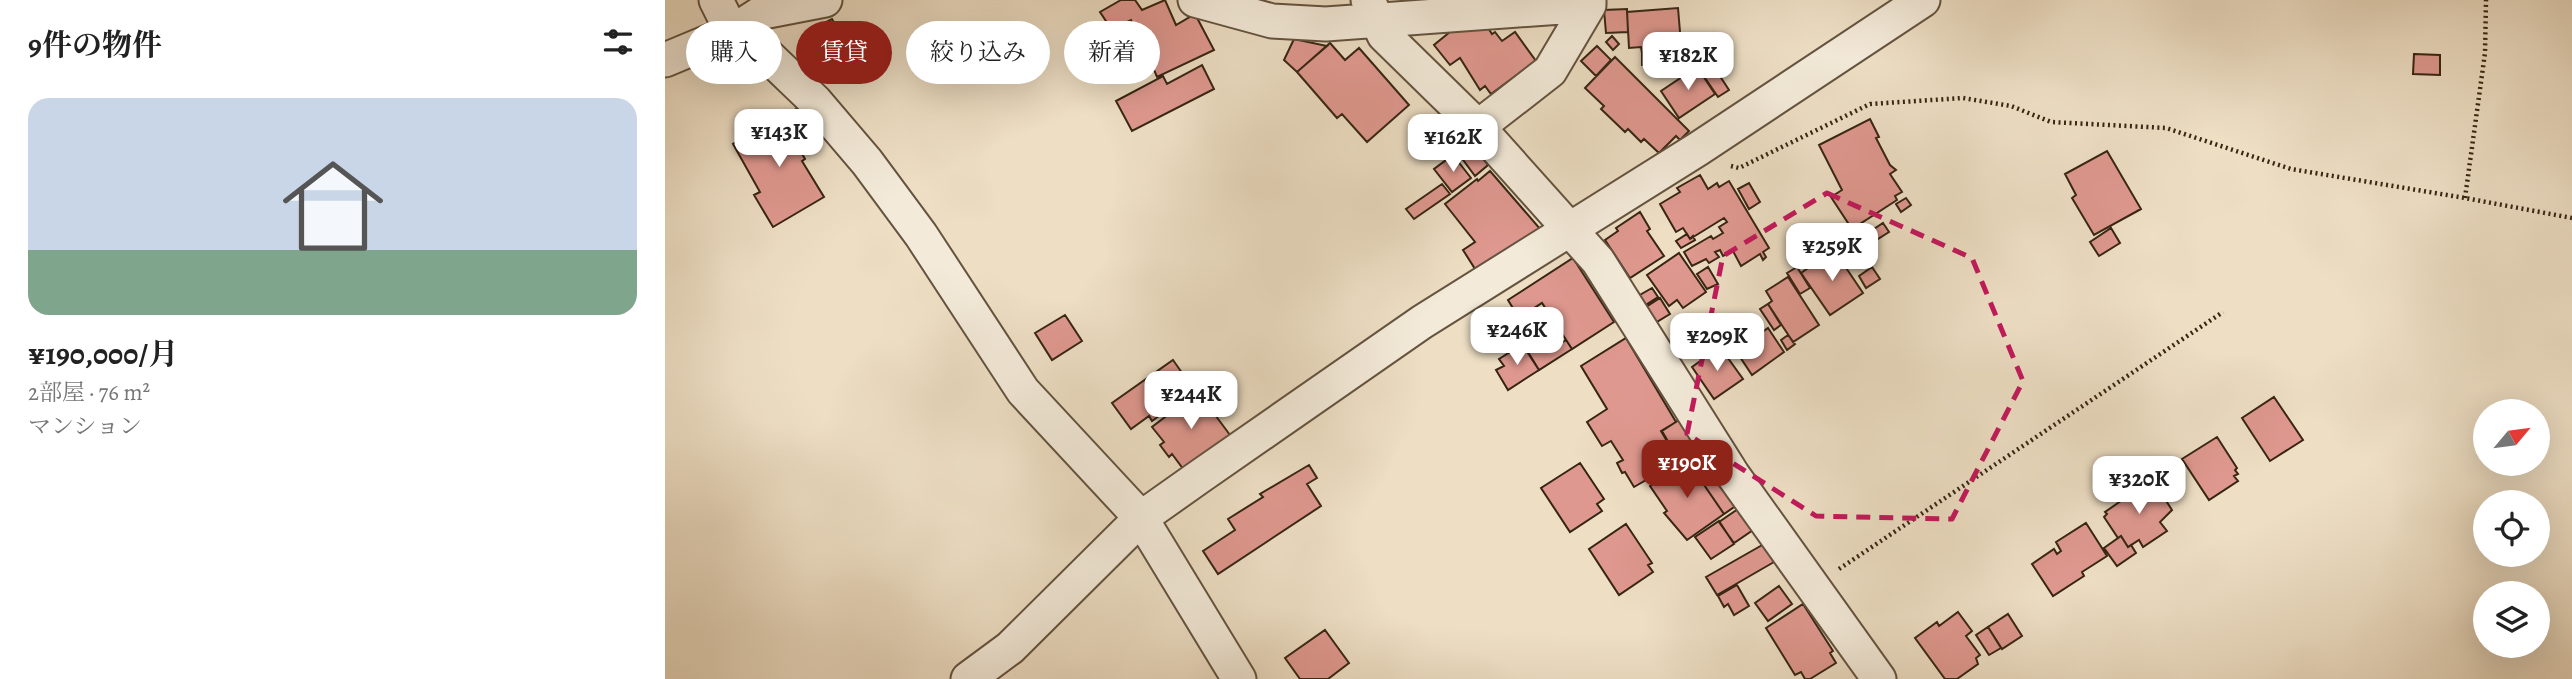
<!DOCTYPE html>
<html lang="ja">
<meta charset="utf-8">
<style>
:root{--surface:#fff;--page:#f2f2f2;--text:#222;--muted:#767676;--line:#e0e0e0;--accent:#8f2418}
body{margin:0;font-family:Alegreya,"Noto Serif JP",serif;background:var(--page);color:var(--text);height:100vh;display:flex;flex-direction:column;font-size:26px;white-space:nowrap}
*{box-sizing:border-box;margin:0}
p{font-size:23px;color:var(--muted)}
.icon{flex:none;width:38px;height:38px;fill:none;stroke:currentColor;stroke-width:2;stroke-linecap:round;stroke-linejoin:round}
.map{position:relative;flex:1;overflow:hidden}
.sheet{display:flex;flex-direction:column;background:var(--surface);width:665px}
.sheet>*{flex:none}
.guide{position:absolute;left:21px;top:21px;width:665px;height:63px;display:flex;gap:14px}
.needle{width:46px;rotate:61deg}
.buttons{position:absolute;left:1808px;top:399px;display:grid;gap:14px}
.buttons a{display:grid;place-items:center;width:77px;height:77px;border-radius:50%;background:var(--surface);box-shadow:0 7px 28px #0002;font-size:35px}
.price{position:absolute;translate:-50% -60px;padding:0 16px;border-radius:14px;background:#fff;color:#222;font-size:23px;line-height:46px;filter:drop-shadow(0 2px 4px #0008)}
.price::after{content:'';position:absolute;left:50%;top:42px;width:21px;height:16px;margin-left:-10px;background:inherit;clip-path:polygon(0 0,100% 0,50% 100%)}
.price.on{background:var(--accent);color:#fff}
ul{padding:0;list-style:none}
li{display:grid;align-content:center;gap:14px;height:371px;padding:0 28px}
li+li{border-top:2px solid var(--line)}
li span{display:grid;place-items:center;height:217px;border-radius:21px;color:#555}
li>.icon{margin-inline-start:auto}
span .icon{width:126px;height:126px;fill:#fffc;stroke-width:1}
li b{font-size:30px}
h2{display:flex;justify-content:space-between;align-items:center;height:84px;padding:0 28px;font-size:30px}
.tag{padding:0 24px;border-radius:32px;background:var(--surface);box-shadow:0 7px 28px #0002;font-size:24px;line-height:63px}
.tag.on{background:var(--accent);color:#fff}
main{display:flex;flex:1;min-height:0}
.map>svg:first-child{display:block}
.building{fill:#df988f;stroke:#372513;stroke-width:2}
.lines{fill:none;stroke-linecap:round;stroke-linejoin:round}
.street-casing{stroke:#64533f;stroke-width:37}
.path{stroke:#372513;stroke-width:4.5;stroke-dasharray:2 3.5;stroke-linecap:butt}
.street{stroke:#f3ead9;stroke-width:33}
.marked{fill:none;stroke:#c2185b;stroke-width:5;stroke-dasharray:14 9;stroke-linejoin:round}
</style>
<main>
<section class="sheet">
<h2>9件の物件<svg class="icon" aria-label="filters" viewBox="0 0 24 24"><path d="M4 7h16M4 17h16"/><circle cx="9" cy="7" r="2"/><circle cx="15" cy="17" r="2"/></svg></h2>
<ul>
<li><span style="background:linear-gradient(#c9d6e8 70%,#7fa58c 0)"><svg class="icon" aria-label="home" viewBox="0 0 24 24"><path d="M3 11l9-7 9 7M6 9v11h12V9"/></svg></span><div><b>¥190,000/月</b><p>2部屋 · 76 m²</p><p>マンション</p></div></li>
</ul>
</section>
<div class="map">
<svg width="1907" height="679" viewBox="0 0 1907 679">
<rect width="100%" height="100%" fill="#eddec4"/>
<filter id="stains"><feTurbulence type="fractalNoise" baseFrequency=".00286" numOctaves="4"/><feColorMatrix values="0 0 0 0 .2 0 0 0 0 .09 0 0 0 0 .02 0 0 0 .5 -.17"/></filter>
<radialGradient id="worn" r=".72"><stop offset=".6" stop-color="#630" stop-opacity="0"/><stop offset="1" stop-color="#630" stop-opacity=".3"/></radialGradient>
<path class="building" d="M456,0H470L477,10L500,0L511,25L530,14L549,50L492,77L485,60L482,61L476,48L478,47L466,20L460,23L462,26L451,33L447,30L435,12Z
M1013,8L1016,44L996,46L997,51L977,53L976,47L964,48L962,12Z
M962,9L963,32L941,33L939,10Z
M167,19L174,31L154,45L145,30Z
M791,27L823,28L827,34L830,32L837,41L850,32L871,61L826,94L820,86L815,90L795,58L785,65L769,45Z
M947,36L954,44L948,50L941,42Z
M629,39L662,46L632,72L619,60Z
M665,43L680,60L694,48L744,105L702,142L677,114L672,118L632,72Z
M932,46L946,60L931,76L916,61Z
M997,51V63L977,65V53Z
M1749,54L1775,55V75L1748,74Z
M950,57L1024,131L1015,140L1011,136L994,153L979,139L976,142L963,129L960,132L936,109L939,106L920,88Z
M1047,64L1064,90L1053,97L1036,72Z
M537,65L549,89L467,131L451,101L498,76L502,84Z
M1032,67L1050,94L1014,118L996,91Z
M131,109L141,127L126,135L140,159L137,161L159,197L108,227L89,195L95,192L68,144Z
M1205,119L1214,137L1211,138L1225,165L1231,170L1225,174L1237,192L1230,196L1232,200L1187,229L1166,197L1177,190L1154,145Z
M806,143L823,165L810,176L793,153Z
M1442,151L1476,209L1429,235L1407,198L1411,195L1400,174Z
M788,155L806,178L787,192L769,169Z
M825,171L876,230L812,272L798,250L810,242L780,204L812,179L813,181Z
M1035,175L1043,189L1052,183L1054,187L1064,181L1104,248L1098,252L1101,257L1098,260L1095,254L1076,266L1068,251L1058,256L1055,250L1050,252L1054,257L1044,263L1041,259L1027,266L1019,252L1046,236L1048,239L1058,233L1054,227L1062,222L1059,218L1025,239L1018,228L1011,232L995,204L1015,192L1012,188Z
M1084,183L1095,202L1084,209L1073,189Z
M777,184L785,194L749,219L741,209Z
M1241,198L1246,205L1236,212L1231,204Z
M975,212L985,229L982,231L999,256L965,278L940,240L953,231L951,228Z
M1218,223L1224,232L1205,244L1200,235Z
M1446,228L1455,243L1434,256L1425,242Z
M1022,234L1025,239L1028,236L1030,240L1016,248L1011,241Z
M1014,253L1041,292L1018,308L1012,300L1004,306L982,275Z
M1171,253L1198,293L1165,315L1136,273L1159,257L1161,260Z
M908,258L949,322L907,349L877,303L854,318L843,300Z
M1043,267L1053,284L1042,289L1032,274Z
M1132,267L1145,288L1135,294L1122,273Z
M1207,267L1215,279L1201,288L1194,276Z
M1123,277L1154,325L1128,342L1103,304L1107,301L1101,291Z
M987,288L993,297L979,306L973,296Z
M995,298L1005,314L990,323L981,307Z
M1103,304L1116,325L1109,330L1095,309Z
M400,315L417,341L387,360L370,333Z
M1103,328L1119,352L1087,375L1071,351Z
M1123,335L1130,344L1122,350L1116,340Z
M961,338L1011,422L996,431L1014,461L969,487L960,472L957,473L952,463L958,460L946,441L937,446L922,422L942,409L916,366Z
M901,340L907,349L874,370L863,353L879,343L884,351Z
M858,344L874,370L843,390L831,370L839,366L834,359Z
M1055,347L1078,379L1049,399L1027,367Z
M508,360L529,390L487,421L484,416L466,429L447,403Z
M533,392L565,435L519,470L507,454L504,457L495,445L499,442L487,427Z
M1609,397L1638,440L1605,461L1577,418Z
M1014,420L1027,442L1009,452L997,431Z
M1552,437L1572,468L1570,470L1573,474L1569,476L1573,481L1544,500L1517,459Z
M1037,454L1072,505L1059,514L1024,463Z
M1022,460L1059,514L1022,540L999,513L1002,511L985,486Z
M915,463L939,499L932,504L937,511L905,532L876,488Z
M644,465L652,478L642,484L656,506L553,574L538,551L570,530L563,519L598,497L595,494Z
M1483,482L1488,488L1491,485L1507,510L1495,522L1502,531L1478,547L1474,540L1463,547L1456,536L1453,538L1439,517L1442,514L1440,512Z
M1073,509L1088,530L1069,543L1054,522Z
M1054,521L1069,544L1046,559L1030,537Z
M1421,523L1442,556L1417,572L1419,576L1388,596L1367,564L1389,549L1392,554L1396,551L1391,542Z
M961,524L987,563L983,565L988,572L954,595L924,549Z
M1456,536L1463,547L1466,545L1471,553L1452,566L1439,548Z
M1099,544L1109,562L1052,595L1041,577Z
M1072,585L1084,606L1069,615L1063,604L1059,607L1053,596Z
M1114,586L1127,604L1103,621L1090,603Z
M1138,604L1168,651L1165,653L1171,663L1145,679H1140L1136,672L1130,675L1101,628Z
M1293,612L1307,631L1301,636L1315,655L1311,658L1313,664L1292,679H1280L1250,638L1272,622L1274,626Z
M1343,614L1357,636L1337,649L1323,627Z
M1323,627L1336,648L1324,655L1311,635Z
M660,630L684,663L663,679H635L620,658Z"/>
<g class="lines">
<g class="street-casing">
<path id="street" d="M51,0L67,32L102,55L150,101L202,162L256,235L358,391L476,518L574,679
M530,0L607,21L661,24L924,5
M703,0L719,35L813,127L933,261L1068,475L1214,679
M0,60L67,32L98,12L160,0
M813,127L885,71L924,5V0
M303,679L345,648L476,518L534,477L757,322L1033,149L1258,0"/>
</g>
<path class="path" d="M1066,166L1074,168L1205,104L1298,98L1346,106L1386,122L1501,128L1626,169L1800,198L1907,218
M1800,198L1820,53L1821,0
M1174,569L1558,312"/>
<use href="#street" class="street"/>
</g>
<path class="marked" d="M1162,193L1307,258L1358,381L1287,519L1151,516L1022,434L1058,256Z"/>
<rect width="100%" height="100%" filter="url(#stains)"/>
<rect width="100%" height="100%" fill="url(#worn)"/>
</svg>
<div class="buttons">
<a><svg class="needle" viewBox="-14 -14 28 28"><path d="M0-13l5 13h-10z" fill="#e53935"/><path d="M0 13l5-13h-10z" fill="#767676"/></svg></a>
<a><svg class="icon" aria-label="locate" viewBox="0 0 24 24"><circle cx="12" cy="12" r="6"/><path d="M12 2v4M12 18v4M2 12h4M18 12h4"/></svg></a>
<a><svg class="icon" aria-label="layers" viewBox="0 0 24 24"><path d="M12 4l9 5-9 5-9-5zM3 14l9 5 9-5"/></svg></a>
</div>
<b class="price" style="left:1023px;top:92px">¥182K</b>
<b class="price" style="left:114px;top:169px">¥143K</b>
<b class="price" style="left:788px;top:174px">¥162K</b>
<b class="price" style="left:1167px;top:283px">¥259K</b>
<b class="price" style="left:852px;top:367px">¥246K</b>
<b class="price" style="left:1052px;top:373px">¥209K</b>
<b class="price" style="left:526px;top:431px">¥244K</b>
<b class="price on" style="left:1022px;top:500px">¥190K</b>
<b class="price" style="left:1474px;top:516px">¥320K</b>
<div class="guide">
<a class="tag">購入</a>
<a class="tag on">賃貸</a>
<a class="tag">絞り込み</a>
<a class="tag">新着</a>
</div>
</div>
</main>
